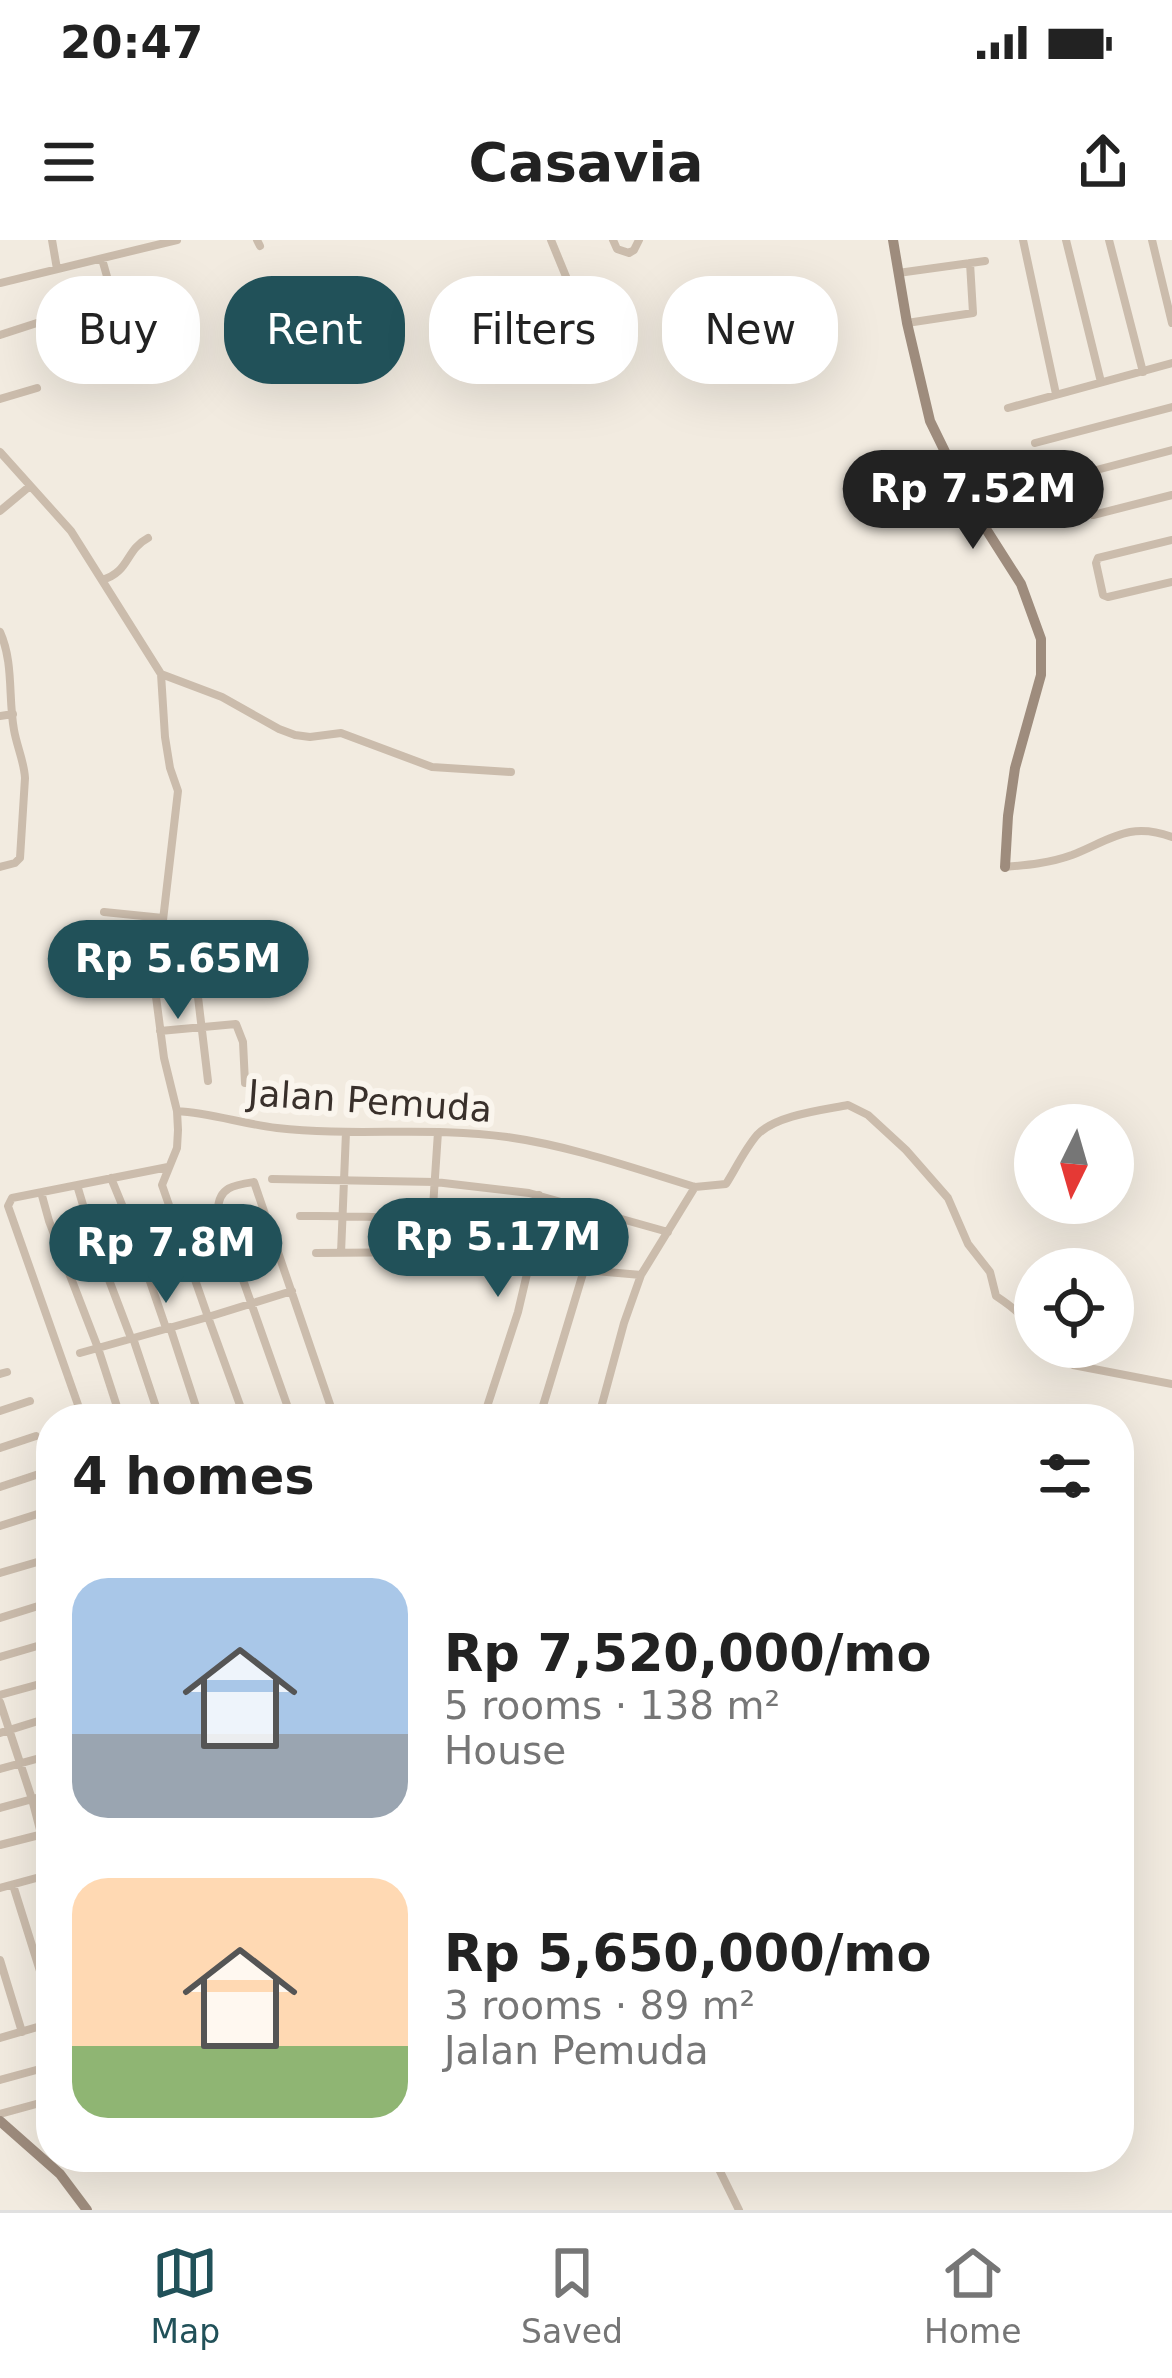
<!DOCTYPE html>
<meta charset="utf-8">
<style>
:root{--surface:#fff;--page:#f6f6f6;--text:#222;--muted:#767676;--line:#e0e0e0;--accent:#215159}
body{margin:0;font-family:"DejaVu Sans",sans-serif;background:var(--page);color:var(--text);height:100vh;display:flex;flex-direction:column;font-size:45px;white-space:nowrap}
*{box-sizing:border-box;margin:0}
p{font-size:39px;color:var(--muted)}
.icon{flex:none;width:66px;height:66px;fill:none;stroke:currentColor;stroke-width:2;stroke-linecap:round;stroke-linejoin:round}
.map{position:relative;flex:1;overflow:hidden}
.panel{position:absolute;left:36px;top:1164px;width:1098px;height:768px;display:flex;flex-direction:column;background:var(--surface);border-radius:48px;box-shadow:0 12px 48px #0002}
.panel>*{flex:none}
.top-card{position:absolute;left:36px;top:36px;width:1101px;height:108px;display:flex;gap:24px}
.needle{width:78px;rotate:185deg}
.buttons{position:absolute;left:1014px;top:864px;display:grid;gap:24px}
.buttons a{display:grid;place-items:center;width:120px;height:120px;border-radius:50%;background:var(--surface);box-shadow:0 12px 48px #0002;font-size:60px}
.price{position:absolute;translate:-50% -102px;padding:0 27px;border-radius:42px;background:var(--accent);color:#fff;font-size:39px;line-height:78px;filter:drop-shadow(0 3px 6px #0008)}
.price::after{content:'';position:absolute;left:50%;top:72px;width:36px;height:27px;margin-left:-18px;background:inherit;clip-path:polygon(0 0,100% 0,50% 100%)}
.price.active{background:#222;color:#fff}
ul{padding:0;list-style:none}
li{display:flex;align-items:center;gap:36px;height:300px;padding:0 36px}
li span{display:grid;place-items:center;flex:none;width:336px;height:240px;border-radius:36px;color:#555}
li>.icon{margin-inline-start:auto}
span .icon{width:144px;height:144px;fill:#fffc;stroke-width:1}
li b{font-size:51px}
h2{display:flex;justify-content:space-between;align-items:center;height:144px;padding:0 36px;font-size:51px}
.tag{padding:0 42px;border-radius:48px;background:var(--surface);box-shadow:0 12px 48px #0002;font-size:42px;line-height:108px}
.tag.active{background:var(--accent);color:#fff}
.status{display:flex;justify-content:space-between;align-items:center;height:84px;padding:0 60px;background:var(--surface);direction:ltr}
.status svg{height:33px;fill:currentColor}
header{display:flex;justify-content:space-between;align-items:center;height:156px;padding:0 36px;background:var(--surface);font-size:54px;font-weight:700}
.menu{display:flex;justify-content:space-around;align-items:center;height:168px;border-top:3px solid var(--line);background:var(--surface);font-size:33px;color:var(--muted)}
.menu a{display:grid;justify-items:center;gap:6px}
.menu .active{color:var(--accent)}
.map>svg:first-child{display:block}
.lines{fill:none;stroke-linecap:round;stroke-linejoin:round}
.street{stroke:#cbbcac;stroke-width:8}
.secondary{stroke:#9e8c7d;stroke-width:10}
.labels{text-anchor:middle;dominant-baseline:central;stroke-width:12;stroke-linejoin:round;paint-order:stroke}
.street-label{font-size:36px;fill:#39302b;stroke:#faf5ed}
</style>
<div class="status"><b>20:47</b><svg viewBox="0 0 49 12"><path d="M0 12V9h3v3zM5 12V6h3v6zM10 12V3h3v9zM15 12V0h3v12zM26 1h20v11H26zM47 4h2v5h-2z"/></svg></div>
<header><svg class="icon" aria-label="menu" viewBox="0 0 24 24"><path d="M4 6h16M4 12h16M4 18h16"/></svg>Casavia<svg class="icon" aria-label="share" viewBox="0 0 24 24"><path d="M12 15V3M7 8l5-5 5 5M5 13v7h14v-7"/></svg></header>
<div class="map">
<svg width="1172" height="1970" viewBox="0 0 1172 1970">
<rect width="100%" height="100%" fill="#f2ebe0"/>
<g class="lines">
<path class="street" d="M52,0L57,29
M257,0L260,6
M551,0L567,39
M613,0L617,9L629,13L634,10L639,0
M1023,0L1056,154
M1066,0L1101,142
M1109,0L1143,132
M1152,0L1172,83
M102,19L114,61L155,54
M898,33L985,21
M0,43L177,0
M907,83L973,73L970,23
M0,95L40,82L58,79
M0,159L37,148
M1008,168L1172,123
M1035,203L1172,167
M0,212L71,291L161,434L165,497L170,528L178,551L155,749L164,818L177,871L178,890L177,908L162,945L208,1077L98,1108L121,1179
M1066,238L1172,210
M0,271L30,246
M1093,275L1172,255
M1172,300L1098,318L1096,323L1103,355L1108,357L1172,342
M102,340C130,332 125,310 148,298
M0,392C14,423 8,458 14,490C17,507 24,521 25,538L20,618L15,623L0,627
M161,434L222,457L279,489L295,495L310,497L341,493L432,527L511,532
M0,476L13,474
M1005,627C1028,625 1050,623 1072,615C1110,600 1129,581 1172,597
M104,672L163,678
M204,748L200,749L198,757L208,841
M160,791L236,784L243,802L245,843
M177,871C211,873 243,884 277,888C353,897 431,886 507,897C571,906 633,928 695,947L726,944C736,928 745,909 757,895C776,875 823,870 848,865L868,875L906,910L948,958L968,1004L990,1032L996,1056C1017,1070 1024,1076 1035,1099
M111,938L132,989L166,1088
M272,939L435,942L529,953L668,992
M77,945L92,995L131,1098
M41,952L49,981L98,1108L80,1113
M300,976C398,975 493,982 589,1005
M430,1012L438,892
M316,1013L430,1012L529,1028
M341,1013L346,892
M584,1030L641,1035
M170,1087L200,1179
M133,1098L160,1179
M1045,1107L1073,1125L1172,1144
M0,1134L7,1132
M0,1171L30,1161
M83,1179L8,966L12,958L168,927
M245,1179L208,1077L292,1051
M292,1179L218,969C219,947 234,945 254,942L335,1179
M483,1179L518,1072L530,1021L539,955
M539,1179L584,1030L597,971
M598,1179L624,1083L641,1035L695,947
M0,1208L36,1196
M0,1247L51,1230
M0,1286L47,1271
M0,1333L51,1318
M0,1378L51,1362
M0,1417L51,1402
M0,1455L51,1441
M0,1462L32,1559L51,1632
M0,1493L51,1477
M0,1529L51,1515
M0,1568L51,1554
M0,1605L51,1592
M13,1645L51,1766
M0,1648L51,1634
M0,1720L22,1792
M0,1798L51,1783
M0,1840L51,1826
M0,1874L51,1860
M713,1917L739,1970"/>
<path class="secondary" d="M893,0L907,83L930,181L972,267L1021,344L1041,399V435L1015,528L1008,576L1005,627
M0,1881L60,1934L87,1970"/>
</g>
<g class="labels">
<g class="street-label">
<text transform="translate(370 861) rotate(4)">Jalan Pemuda</text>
</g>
</g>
</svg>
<div class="buttons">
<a><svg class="needle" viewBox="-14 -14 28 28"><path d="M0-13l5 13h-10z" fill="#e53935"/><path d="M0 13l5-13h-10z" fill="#767676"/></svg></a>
<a><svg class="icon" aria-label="locate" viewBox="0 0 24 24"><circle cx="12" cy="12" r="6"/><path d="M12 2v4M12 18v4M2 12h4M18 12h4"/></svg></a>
</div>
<b class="price active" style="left:973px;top:312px">Rp 7.52M</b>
<b class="price" style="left:178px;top:782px">Rp 5.65M</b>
<b class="price" style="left:498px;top:1060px">Rp 5.17M</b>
<b class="price" style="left:166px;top:1066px">Rp 7.8M</b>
<div class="top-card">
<a class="tag">Buy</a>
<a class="tag active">Rent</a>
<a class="tag">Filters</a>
<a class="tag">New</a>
</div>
<section class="panel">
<h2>4 homes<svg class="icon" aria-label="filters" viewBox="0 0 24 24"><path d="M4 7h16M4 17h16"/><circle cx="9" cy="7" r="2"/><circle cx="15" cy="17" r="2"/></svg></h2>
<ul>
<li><span style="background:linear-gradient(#a9c7e8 65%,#9aa5b1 0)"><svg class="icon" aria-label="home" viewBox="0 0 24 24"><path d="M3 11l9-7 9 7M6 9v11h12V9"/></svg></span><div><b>Rp 7,520,000/mo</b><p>5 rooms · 138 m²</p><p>House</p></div></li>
<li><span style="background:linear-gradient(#ffd9b3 70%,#8fb573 0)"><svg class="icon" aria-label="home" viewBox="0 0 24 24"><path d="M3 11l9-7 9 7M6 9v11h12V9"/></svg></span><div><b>Rp 5,650,000/mo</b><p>3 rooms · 89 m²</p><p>Jalan Pemuda</p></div></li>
</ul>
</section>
</div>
<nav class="menu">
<a class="active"><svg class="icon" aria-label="map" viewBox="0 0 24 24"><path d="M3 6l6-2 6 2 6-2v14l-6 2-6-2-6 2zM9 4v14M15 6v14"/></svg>Map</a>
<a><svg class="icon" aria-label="saved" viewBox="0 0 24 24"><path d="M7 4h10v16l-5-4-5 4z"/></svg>Saved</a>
<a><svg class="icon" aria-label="home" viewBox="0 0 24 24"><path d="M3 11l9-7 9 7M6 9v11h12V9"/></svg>Home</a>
</nav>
